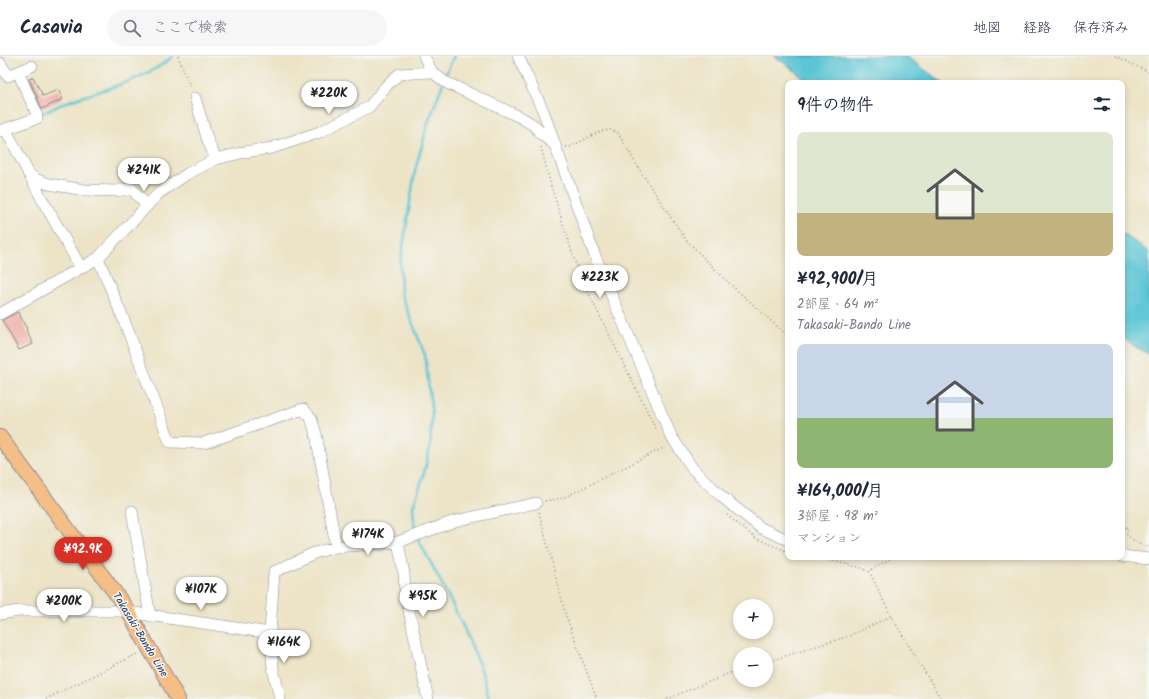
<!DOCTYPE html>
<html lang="ja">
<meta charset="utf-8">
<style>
:root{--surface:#fff;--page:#f6f6f7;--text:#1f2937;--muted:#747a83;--line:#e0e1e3;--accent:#d93025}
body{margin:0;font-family:Kalam,"Klee One",sans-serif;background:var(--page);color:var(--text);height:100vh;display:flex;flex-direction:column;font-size:15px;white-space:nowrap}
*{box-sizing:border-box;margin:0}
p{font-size:13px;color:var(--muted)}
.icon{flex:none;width:22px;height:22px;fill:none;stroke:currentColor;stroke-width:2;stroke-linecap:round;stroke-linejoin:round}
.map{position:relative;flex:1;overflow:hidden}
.panel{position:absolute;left:785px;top:24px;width:340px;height:480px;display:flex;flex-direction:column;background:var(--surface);border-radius:8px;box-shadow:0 2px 6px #0003}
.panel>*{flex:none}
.tools{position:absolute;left:733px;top:543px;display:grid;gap:8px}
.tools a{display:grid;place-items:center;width:40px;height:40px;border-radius:50%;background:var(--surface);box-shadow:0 2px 6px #0003;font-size:20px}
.price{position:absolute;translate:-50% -34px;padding:0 9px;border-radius:14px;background:#fff;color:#222;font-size:13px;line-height:26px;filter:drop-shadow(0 1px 2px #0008)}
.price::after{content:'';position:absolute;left:50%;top:24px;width:12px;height:9px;margin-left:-6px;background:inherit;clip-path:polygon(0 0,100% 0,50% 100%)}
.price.current{background:var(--accent);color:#fff}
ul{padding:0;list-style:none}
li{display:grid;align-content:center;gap:8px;height:212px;padding:0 12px}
li span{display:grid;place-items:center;height:124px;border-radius:8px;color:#555}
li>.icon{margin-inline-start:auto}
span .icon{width:72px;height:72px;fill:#fffc;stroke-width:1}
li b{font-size:17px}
h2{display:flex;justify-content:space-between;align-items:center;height:48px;padding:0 12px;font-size:17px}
header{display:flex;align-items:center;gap:24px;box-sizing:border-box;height:56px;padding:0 20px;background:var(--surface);border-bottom:1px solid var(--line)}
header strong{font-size:19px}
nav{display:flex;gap:22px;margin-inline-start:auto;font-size:14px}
.search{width:280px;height:36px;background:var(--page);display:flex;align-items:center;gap:10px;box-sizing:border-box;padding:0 14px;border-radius:22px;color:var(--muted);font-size:15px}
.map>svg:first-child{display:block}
.water{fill:#5ac5d4;stroke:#3a7a99}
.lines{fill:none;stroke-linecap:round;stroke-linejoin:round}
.stream{stroke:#5ac5d4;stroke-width:2.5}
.building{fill:#efada4}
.minor-casing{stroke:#848a92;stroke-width:12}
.major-casing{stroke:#848a92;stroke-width:16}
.path{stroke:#848a92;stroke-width:1.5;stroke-dasharray:1 3;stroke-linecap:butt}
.minor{stroke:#fff;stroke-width:11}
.major{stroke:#f6be87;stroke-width:14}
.labels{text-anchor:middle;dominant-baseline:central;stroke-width:3;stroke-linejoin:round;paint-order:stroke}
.street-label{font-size:11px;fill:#1b2f5e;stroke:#f6f6f2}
</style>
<header>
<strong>Casavia</strong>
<div class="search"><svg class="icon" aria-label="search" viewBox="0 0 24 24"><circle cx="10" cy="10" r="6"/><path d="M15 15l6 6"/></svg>ここで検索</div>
<nav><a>地図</a><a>経路</a><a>保存済み</a></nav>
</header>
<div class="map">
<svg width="1149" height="643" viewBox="0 0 1149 643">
<rect width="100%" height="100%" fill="#f6f6f2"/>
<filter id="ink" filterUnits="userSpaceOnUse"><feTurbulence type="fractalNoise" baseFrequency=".025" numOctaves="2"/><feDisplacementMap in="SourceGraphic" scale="8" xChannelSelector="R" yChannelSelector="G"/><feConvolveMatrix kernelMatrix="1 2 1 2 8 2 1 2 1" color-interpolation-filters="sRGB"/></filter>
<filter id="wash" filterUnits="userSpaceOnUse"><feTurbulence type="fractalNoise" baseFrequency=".012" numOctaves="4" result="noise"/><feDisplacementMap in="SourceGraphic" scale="16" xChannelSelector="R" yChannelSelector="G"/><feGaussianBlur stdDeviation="0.9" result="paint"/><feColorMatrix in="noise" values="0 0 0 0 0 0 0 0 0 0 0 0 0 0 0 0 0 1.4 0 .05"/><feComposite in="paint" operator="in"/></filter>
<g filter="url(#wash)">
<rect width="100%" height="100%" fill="#ede4c7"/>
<path class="water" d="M774,0H906L943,27H809L790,11Z
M1122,177L1149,196V298L1134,290L1122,281Z"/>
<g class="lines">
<path class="stream" d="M444,22L454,0
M41,58C53,52 65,46 78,42C107,33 151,21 173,0
M415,477L413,451L423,421L430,391L432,359L425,299L401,238L400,209L415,115L428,67L443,27
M417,481C434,513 451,544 466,577C475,598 485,620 489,643"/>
</g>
<g id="blocks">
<path class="building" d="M33,21L43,40L58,34L63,43L42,53L29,23Z
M18,256L27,273L26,274L33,288L19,294L2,264Z"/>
</g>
</g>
<g filter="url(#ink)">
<use href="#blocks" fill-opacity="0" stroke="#848a92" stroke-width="1"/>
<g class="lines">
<g class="minor-casing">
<path id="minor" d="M424,0L432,16L445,26L520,61L535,70L540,77L555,89L595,200L671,380L693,413L722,441L761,472L788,484
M518,0L544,57L555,89
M0,7L8,20L32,10
M195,42L208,85L216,103
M6,74L43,145L81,212
M0,75L37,62L36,56L18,16
M28,117L35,123L49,128L85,134L117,135L131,132L147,150
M98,202L125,267L170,386L204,387L303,353L311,362L316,378L336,491
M0,258L98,202L159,137L187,118L216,103L245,96L272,92L320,76L369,51L386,30L399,18L432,16
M132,455L150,560
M398,486L404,518L405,536L428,643
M1122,500L1149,503
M0,558L19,555H121L270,577
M280,643L273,612L270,577L274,516L314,497L336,491L398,486L455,465L536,447"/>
</g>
<g class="major-casing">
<path id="major" d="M0,381L116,538L129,557L178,643"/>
</g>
<path class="path" d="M178,0L191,33
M1115,0L1149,16
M541,91L551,130L579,218L657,375
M566,91H570L601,75L611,74L618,77L641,116L686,184L730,228L788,280
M545,445L563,442L665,391
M539,456L566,560L597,643
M727,459L755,482L788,496
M1122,469L1127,472V479L1139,488L1149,491
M814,501L859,511L868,515
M893,501L869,515L891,560L941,643
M766,606L849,580L891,560
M46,643L139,597
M667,643L740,613"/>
<use href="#minor" class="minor"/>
<use href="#major" class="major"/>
</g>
</g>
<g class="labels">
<g class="street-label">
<text transform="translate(140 579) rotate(59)">Takasaki-Bando Line</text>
</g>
</g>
</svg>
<div class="tools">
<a>+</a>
<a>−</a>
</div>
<b class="price" style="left:329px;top:59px">¥220K</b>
<b class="price" style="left:144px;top:136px">¥241K</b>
<b class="price" style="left:600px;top:243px">¥223K</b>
<b class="price" style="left:368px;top:500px">¥174K</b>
<b class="price current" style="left:83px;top:515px">¥92.9K</b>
<b class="price" style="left:201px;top:555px">¥107K</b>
<b class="price" style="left:423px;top:562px">¥95K</b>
<b class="price" style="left:64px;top:567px">¥200K</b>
<b class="price" style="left:284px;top:608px">¥164K</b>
<section class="panel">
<h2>9件の物件<svg class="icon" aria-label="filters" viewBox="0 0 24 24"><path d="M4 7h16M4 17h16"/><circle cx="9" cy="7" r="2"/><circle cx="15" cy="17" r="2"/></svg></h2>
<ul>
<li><span style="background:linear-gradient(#dfe7d0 65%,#c2b280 0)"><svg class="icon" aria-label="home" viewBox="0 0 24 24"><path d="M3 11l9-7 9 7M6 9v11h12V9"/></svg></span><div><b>¥92,900/月</b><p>2部屋 · 64 m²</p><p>Takasaki-Bando Line</p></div></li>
<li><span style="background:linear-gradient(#c9d6e8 60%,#8fb573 0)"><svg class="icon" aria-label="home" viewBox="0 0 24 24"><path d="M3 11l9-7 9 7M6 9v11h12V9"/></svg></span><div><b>¥164,000/月</b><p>3部屋 · 98 m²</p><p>マンション</p></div></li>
</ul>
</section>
</div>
